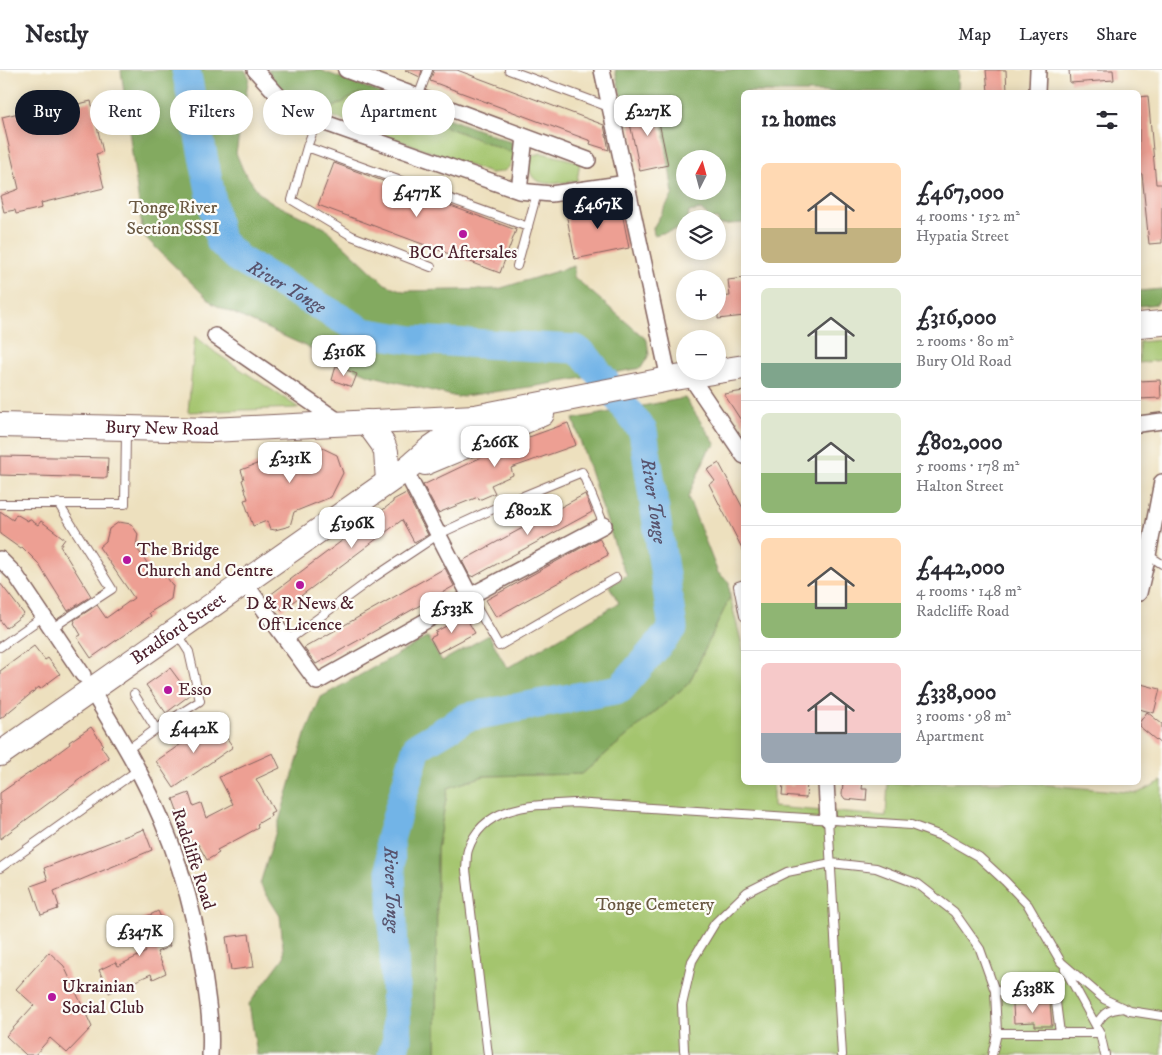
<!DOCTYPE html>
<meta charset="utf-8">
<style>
:root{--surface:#fff;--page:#f2f2f3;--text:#2b2b33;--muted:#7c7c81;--line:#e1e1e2;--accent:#111827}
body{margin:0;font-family:"IM FELL DW Pica",serif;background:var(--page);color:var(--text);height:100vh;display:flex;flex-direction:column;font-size:19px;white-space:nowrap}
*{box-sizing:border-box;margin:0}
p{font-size:16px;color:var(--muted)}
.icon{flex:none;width:28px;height:28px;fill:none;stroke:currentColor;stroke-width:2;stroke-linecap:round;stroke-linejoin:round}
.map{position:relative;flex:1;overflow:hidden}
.sheet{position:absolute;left:741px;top:20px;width:400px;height:695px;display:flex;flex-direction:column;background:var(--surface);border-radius:8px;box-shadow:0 2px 12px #0003}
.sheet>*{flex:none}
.guide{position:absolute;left:15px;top:20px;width:475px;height:45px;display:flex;gap:10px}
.needle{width:32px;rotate:6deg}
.fabs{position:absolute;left:676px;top:80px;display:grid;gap:10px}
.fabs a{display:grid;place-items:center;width:50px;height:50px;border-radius:50%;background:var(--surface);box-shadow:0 2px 12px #0003;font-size:25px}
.price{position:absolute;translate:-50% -42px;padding:0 11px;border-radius:10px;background:#fff;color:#222;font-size:16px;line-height:32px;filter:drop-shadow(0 1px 2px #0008)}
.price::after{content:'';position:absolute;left:50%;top:30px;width:15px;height:11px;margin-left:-8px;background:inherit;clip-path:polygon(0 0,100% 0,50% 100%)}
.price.selected{background:var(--accent);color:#fff}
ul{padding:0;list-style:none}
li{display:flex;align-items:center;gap:15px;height:125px;padding:0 20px}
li+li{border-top:1px solid var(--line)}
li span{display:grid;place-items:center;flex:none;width:140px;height:100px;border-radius:8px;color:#555}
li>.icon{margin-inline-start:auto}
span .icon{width:60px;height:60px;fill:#fffc;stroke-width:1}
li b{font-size:21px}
h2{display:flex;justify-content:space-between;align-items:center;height:60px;padding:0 20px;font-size:21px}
.chip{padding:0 18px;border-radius:22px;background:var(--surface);box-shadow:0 2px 12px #0003;font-size:18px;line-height:45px}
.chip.selected{background:var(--accent);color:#fff}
header{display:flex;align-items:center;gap:30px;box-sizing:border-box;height:70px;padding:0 25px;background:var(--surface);border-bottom:1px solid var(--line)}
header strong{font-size:24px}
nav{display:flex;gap:28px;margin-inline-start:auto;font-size:18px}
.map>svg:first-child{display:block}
.green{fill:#a4c56e;stroke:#77724c}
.forest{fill:#83aa61;stroke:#666446;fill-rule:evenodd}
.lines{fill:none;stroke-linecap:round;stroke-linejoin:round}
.river{stroke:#72b4e7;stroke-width:29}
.building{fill:#ed9f93}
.service-casing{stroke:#83635e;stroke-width:10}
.minor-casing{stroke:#83635e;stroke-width:18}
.primary-casing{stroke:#83635e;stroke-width:26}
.service{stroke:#fff;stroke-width:8}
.minor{stroke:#fff;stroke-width:15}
.primary{stroke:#fff;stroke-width:24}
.poi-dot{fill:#b5179e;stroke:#fdfcf7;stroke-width:2}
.labels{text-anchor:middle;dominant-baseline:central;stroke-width:4.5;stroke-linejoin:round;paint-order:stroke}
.park-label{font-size:18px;fill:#6a5942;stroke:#fdfcf7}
.poi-label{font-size:18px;fill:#4a1f2b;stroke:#fdfcf7;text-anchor:start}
.street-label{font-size:18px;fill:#4a1f2b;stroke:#fdfcf7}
.water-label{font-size:19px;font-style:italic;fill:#58536d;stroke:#fdfcf7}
</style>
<header>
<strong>Nestly</strong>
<nav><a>Map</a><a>Layers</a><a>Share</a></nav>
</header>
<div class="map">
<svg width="1162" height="985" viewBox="0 0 1162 985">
<rect width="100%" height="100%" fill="#fdfcf7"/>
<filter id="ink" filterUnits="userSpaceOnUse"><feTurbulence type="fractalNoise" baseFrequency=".02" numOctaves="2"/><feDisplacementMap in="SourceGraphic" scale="10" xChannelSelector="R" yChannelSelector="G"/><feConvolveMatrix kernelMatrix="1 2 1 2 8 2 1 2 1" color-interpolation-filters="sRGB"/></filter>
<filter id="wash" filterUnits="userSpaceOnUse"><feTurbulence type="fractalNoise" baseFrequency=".0096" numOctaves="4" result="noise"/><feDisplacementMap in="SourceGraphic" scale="20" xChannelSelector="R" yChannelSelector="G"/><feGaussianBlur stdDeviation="1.12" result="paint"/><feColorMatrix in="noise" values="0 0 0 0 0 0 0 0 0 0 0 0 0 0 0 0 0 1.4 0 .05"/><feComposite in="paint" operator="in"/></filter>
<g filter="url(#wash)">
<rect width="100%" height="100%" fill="#ede0be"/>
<path class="green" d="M360,23L515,84C509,100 507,102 490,103L323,43Z
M542,83L580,92L577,111C565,112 549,116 538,111C530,108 526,94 532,87C534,84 538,84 542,83Z
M195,266L216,283L299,338L188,342Z
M1162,270V290L1139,293V272Z
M730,527L744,583V712L773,713V737L886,746L888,713L1016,712L1138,723L1162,711V985H436L437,779L448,718L484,706L582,704L689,613Z"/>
<path class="forest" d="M121,0H245L249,7L236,83L243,100L260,124L275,134L325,158L385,214L403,221L498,219L574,196V207L647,270L649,285L641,298L537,316L457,327L369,305L213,234L143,165Z
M268,0H320L516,74L515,84L360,23L323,43C299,32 281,24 268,0Z
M615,0H958L957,22H744V153L718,155V149H711L701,140L689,142L688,149H685L684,158L654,165L653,158L673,124L659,28L623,35ZM685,89H718V121H685Z
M1162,219V225L1157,234L1139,236V221Z
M685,328L716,375L709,379L688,427L718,503L729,512L730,527L689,613L582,704L484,706L448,718L437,779L436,985H257L249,934L284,887L280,846L260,814L305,665L321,627L428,567L442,591L489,565L507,598L619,533L609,516L627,505L621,494L573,349Z"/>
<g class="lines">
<path class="river" id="s1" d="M186,0L220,171L240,190L364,262L412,270L576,279L587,288L643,361L673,558L620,619L467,647L417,677L390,769L397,969L392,985"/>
</g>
<g id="blocks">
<path class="building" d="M405,0H422L420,7Z
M434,0H457L604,55L609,80L590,74L591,71L430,11Z
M986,0H1006L1007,22H988Z
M1069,0H1113L1114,10L1070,13Z
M1148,26L1156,114H1162V173L1149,174L1142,104L1139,105V27Z
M91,31L103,82L96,84L104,118L41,133L42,138L16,144L15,140L4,142L0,126L19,119L2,47L56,34L58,39Z
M655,33L668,95L640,101L627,39Z
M334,93L516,160L500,203L318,135Z
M620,132L629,178L575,189L566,143Z
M744,208V246L718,249V227L730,226L728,210Z
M336,296L357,304L352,317L332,310Z
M1160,310L1161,328L1139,329V311Z
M744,321V355L724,324Z
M568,353L576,375L511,398L513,405L491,415L495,423L479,430L478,427L438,443L423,415L507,375Z
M314,374L337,385L343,403L331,427L294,442L290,456L275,460L270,459L267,451L253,456L244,430L248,429L242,410L244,409L241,400L267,390L265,386L277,382L278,386Z
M0,386L108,388L107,408L0,405Z
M719,393L744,440V482L709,414L715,411L707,400Z
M406,423L428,465L414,472L402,450L282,540L270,525L384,439L393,432V430Z
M585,424L592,442L473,507L472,506H470L462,491Z
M0,441L13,450L16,444L28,451L29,449L38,455L41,451L65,469L60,476L91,526L68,541L38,493L22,477L21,479L0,464Z
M119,452L131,454L138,464L136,477L155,504L166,506L173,516L171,529L149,543L151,546L91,588L77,567L81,565L74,553L75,552L74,550L97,535L106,548L134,528L99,477L106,471L109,459Z
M599,468L608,485L496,547L486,530Z
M445,498L454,516L343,579L316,594L304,578Z
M0,513L24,544L6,558L0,550Z
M465,546L475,563L438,583L430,568L436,565L435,562Z
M34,576L45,590L48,588L60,604L40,619L39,617L0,649V601Z
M170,598L190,625L166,643L146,615Z
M1141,614L1160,619L1154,643L1139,639V625Z
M1147,642L1162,654V675L1139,656V653Z
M215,651L233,677L174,718L156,691Z
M91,657L103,674L101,676L109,688L76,711V713L0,769V723L51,688L70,674L69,672Z
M273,683L280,698L256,709L274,741L270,743L271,746L257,754L258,758L217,780L219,783L207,790L198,774L194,777L182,754L173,729L189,723L193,736L201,733L206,748L233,734L219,707Z
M794,712H807L806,728L782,726L783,714L793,715Z
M843,712H863L862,719H867L866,731L845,729L842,725Z
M144,759L152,780L54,821L59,836L57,837L58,839L41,845L31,816L48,810L44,798Z
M158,841L165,856L161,857L170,876L157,882L166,903L153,909L151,904L109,923L99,900L116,892L118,896L146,882L142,872L145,871L136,852Z
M249,864L254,897L231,900L226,867Z
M49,882L64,896L92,957L67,983L50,968L35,985H26L6,966L34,935L16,919Z
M1050,933L1052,956H1035V952L1014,953L1013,934Z"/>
</g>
</g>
<g filter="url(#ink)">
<use href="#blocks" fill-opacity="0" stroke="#83635e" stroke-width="1"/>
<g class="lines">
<g class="service-casing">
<path id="service" d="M509,0L609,37
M418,27L428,0
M317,50L307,77L292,130L352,166L431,197
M307,77L528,157
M517,196L537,123
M0,434H125L126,361
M1148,485L1162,494
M744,514L738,516L744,546
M470,526L499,576L616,508
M52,558L112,519L58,433
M287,571L373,508L439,464L504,434L582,402L604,455
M0,577L44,546
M156,659L200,631L189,582L177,563
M127,680L156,659L134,624
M828,749L842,985
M0,798L138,700
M1065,899L1100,963L1105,985
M995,921L1052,922L1055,925L1060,963
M1096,955C1105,941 1108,940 1124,938
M997,963H1100
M488,985L466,800C467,793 466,786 468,780C483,734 535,735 574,733L911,755L944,767L979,787L1005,811L1028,835L1061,892L1104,929L1130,941L1162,946
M685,985L684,980L682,935L692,891L715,853L747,822L787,802L831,793L876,798L918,814L954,842L980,879L995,921L997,963L992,985"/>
</g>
<g class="minor-casing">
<path id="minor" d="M255,0L285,33L311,48L519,121L551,124L627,113
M346,0L588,90
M602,0L669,309
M1037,22L1038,0
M519,121L525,67
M215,266L341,353
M690,306L744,386
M1139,354L1162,351
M405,400L470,526
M0,489L15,504L83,605
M244,512L317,612L470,526L604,455
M1139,523L1148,485L1162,412
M92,621C107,647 124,673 138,700C172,764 194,834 204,905C208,932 212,958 210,985
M826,712L828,749"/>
</g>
<g class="primary-casing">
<g id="primary">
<path d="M1139,255L1162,253"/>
<path d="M367,352L383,374L386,382L388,411"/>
<path id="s2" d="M0,355L211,360L475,347L669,309L744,297"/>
<path d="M425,393L542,344"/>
<path id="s3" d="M0,684L405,400L432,377L475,347"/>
</g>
</g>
<use href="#service" class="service"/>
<use href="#minor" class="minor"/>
<use href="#primary" class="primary"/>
</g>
</g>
<g class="poi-dot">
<circle cx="463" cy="164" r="5"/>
<circle cx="127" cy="490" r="5"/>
<circle cx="300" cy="515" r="5"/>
<circle cx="168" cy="620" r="5"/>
<circle cx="52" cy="927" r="5"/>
</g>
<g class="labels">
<g class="park-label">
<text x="173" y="138">Tonge River<tspan x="173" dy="21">Section SSSI</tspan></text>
<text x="655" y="835">Tonge Cemetery</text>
</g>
<g class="poi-label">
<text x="463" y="183" text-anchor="middle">BCC Aftersales</text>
<text x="137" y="480">The Bridge<tspan x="137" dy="21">Church and Centre</tspan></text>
<text x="300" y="534" text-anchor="middle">D &amp; R News &amp;<tspan x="300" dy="21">Off Licence</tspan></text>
<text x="178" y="620">Esso</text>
<text x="62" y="917">Ukrainian<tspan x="62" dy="21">Social Club</tspan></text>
</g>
<g class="street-label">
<text stroke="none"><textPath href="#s2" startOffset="162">Bury New Road</textPath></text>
<text stroke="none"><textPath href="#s3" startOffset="218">Bradford Street</textPath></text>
<text transform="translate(193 789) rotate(72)">Radcliffe Road</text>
</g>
<g class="water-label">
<text stroke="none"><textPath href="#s1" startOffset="256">River Tonge</textPath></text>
<text stroke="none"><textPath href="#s1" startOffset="735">River Tonge</textPath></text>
<text stroke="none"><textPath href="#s1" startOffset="1305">River Tonge</textPath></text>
</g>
</g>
</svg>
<div class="fabs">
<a><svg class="needle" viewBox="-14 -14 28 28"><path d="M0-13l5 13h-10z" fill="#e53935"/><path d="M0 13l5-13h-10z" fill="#7c7c81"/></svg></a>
<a><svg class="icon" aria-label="layers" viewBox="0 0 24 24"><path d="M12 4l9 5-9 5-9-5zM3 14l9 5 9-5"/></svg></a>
<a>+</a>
<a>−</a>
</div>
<b class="price" style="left:648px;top:67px">£227K</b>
<b class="price" style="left:417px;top:148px">£477K</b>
<b class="price selected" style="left:598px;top:160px">£467K</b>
<b class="price" style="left:344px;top:307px">£316K</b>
<b class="price" style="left:495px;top:398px">£266K</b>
<b class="price" style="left:290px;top:414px">£231K</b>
<b class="price" style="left:528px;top:466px">£802K</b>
<b class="price" style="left:352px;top:479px">£196K</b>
<b class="price" style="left:452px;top:564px">£533K</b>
<b class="price" style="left:194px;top:684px">£442K</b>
<b class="price" style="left:140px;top:887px">£347K</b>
<b class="price" style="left:1033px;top:944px">£338K</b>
<div class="guide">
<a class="chip selected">Buy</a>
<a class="chip">Rent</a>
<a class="chip">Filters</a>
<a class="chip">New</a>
<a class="chip">Apartment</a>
</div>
<section class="sheet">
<h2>12 homes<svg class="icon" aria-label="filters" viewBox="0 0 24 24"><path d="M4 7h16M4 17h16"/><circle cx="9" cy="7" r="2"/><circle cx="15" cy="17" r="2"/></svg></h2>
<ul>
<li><span style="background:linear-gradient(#ffd9b3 65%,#c2b280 0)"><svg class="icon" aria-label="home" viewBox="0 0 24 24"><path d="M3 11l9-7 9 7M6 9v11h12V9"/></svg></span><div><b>£467,000</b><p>4 rooms · 152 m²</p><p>Hypatia Street</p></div></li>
<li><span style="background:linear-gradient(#dfe7d0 75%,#7fa58c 0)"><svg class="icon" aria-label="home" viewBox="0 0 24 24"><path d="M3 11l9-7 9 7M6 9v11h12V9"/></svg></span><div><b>£316,000</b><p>2 rooms · 80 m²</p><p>Bury Old Road</p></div></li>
<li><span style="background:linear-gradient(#dfe7d0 60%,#8fb573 0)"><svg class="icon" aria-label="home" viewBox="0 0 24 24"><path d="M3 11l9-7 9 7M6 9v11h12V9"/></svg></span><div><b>£802,000</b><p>5 rooms · 178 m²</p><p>Halton Street</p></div></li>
<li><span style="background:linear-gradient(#ffd9b3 65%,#8fb573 0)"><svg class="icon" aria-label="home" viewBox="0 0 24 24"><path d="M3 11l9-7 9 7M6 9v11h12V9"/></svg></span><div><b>£442,000</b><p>4 rooms · 148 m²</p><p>Radcliffe Road</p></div></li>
<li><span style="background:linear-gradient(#f6c9c9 70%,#9aa5b1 0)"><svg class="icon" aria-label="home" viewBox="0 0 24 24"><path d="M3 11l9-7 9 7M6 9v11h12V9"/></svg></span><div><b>£338,000</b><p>3 rooms · 98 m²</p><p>Apartment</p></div></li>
</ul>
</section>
</div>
